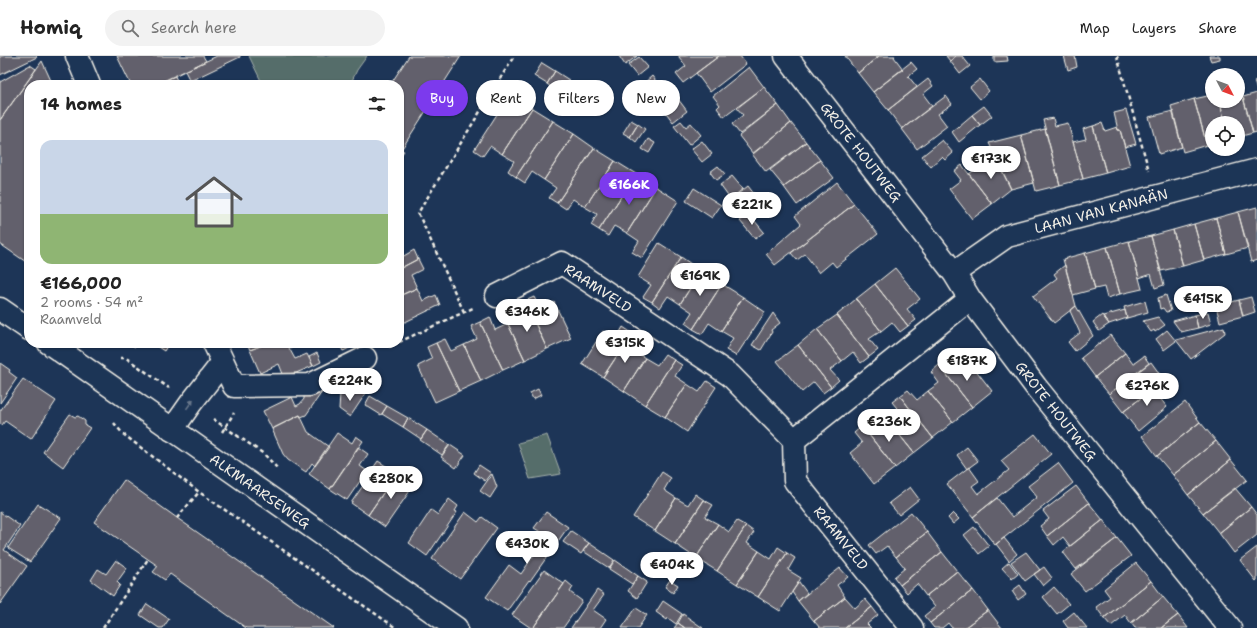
<!DOCTYPE html>
<meta charset="utf-8">
<style>
:root{--surface:#fff;--page:#f2f2f2;--text:#222;--muted:#767676;--line:#e0e0e0;--accent:#7c3aed}
body{margin:0;font-family:"Shantell Sans",sans-serif;background:var(--page);color:var(--text);height:100vh;display:flex;flex-direction:column;font-size:15px;white-space:nowrap}
*{box-sizing:border-box;margin:0}
p{font-size:13px;color:var(--muted)}
.icon{flex:none;width:22px;height:22px;fill:none;stroke:currentColor;stroke-width:2;stroke-linecap:round;stroke-linejoin:round}
.map{position:relative;flex:1;overflow:hidden}
.sheet{position:absolute;left:24px;top:24px;width:380px;height:268px;display:flex;flex-direction:column;background:var(--surface);border-radius:16px;box-shadow:0 1px 3px #0004}
.sheet>*{flex:none}
.banner{position:absolute;left:416px;top:24px;width:380px;height:36px;display:flex;gap:8px}
.needle{width:26px;rotate:131deg}
.buttons{position:absolute;left:1205px;top:12px;display:grid;gap:8px}
.buttons a{display:grid;place-items:center;width:40px;height:40px;border-radius:50%;background:var(--surface);box-shadow:0 1px 3px #0004;font-size:20px}
.price{position:absolute;translate:-50% -34px;padding:0 9px;border-radius:14px;background:#fff;color:#222;font-size:13px;line-height:26px;filter:drop-shadow(0 1px 2px #0008)}
.price::after{content:'';position:absolute;left:50%;top:24px;width:12px;height:9px;margin-left:-6px;background:inherit;clip-path:polygon(0 0,100% 0,50% 100%)}
.price.selected{background:var(--accent);color:#fff}
ul{padding:0;list-style:none}
li{display:grid;align-content:center;gap:8px;height:212px;padding:0 16px}
li+li{border-top:1px solid var(--line)}
li span{display:grid;place-items:center;height:124px;border-radius:12px;color:#555}
li>.icon{margin-inline-start:auto}
span .icon{width:72px;height:72px;fill:#fffc;stroke-width:1}
li b{font-size:17px}
h2{display:flex;justify-content:space-between;align-items:center;height:48px;padding:0 16px;font-size:17px}
.chip{padding:0 14px;border-radius:18px;background:var(--surface);box-shadow:0 1px 3px #0004;font-size:14px;line-height:36px}
.chip.selected{background:var(--accent);color:#fff}
header{display:flex;align-items:center;gap:24px;box-sizing:border-box;height:56px;padding:0 20px;background:var(--surface);border-bottom:1px solid var(--line)}
header strong{font-size:19px}
nav{display:flex;gap:22px;margin-inline-start:auto;font-size:14px}
.search{width:280px;height:36px;background:var(--page);display:flex;align-items:center;gap:10px;box-sizing:border-box;padding:0 14px;border-radius:22px;color:var(--muted);font-size:15px}
.map>svg:first-child{display:block}
.green{fill:#546d6a;stroke:#a4afa9}
.building{fill:#62616c;stroke:#f4f1e8}
.lines{fill:none;stroke-linecap:round;stroke-linejoin:round}
.minor-casing{stroke:#f4f1e8;stroke-width:25}
.tertiary-casing{stroke:#f4f1e8;stroke-width:25}
.path{stroke:#f4f1e8;stroke-width:2.5;stroke-dasharray:4 3;stroke-linecap:butt}
.minor{stroke:#1d3557;stroke-width:22}
.tertiary{stroke:#1d3557;stroke-width:22}
.oneway{fill:#68778a}
.labels{text-anchor:middle;dominant-baseline:central;stroke-width:4;stroke-linejoin:round;paint-order:stroke}
.street-label{font-size:14px;fill:#f4f1e8;stroke:#1d3557}
</style>
<header>
<strong>Homiq</strong>
<div class="search"><svg class="icon" aria-label="search" viewBox="0 0 24 24"><circle cx="10" cy="10" r="6"/><path d="M15 15l6 6"/></svg>Search here</div>
<nav><a>Map</a><a>Layers</a><a>Share</a></nav>
</header>
<div class="map">
<svg width="1257" height="572" viewBox="0 0 1257 572">
<rect width="100%" height="100%" fill="#1d3557"/>
<filter id="ink" filterUnits="userSpaceOnUse"><feTurbulence type="fractalNoise" baseFrequency=".025" numOctaves="2"/><feDisplacementMap in="SourceGraphic" scale="8" xChannelSelector="R" yChannelSelector="G"/><feConvolveMatrix kernelMatrix="1 2 1 2 8 2 1 2 1" color-interpolation-filters="sRGB"/></filter>
<g filter="url(#ink)">
<path class="green" d="M249,0H367L357,14L350,29H263Z
M547,379L561,418L530,423L518,387Z"/>
<path class="building" d="M0,0H36L37,1L0,19Z
M117,0H203L206,5L155,29H131Z
M217,0H240V1L190,25L185,15Z
M409,0H461L401,94L404,95L399,102V29H390Z
M619,0H637L625,9Z
M679,0H719L683,27L676,18L686,10L679,1Z
M719,0H740L746,8L710,36L696,17Z
M845,0H879L858,17Z
M879,0H895L894,1L903,13L873,36L858,17Z
M946,0H956L950,5Z
M956,0H962L970,10L960,18L950,5Z
M994,0H1007L1008,5L994,6Z
M1064,0H1075L1077,11L1068,14Z
M1209,0H1220V3L1211,5Z
M639,1L648,11L637,20L628,9Z
M42,5L53,29H29V208L0,188V64Z
M911,6L917,13L908,20L917,31L888,54L873,36Z
M542,7L555,15L547,28L534,20Z
M30,9L36,13L0,64V26Z
M749,11L764,31L724,61L717,52L720,49L713,40Z
M555,15L569,24L560,37L547,28Z
M175,20L179,29H155Z
M652,20L659,29L664,26L672,35L658,46L643,28Z
M928,23L933,30L923,38L932,50L902,73L888,54Z
M980,23L989,35L980,43L970,31Z
M1257,24V35L1254,25Z
M764,31L778,49L740,78L732,68L743,59L737,52Z
M672,35L687,55L673,66L658,46Z
M590,37L597,42L589,55L582,50Z
M1257,37V76L1253,77L1243,41Z
M510,38L532,52L502,98L490,90L483,100L474,94Z
M1212,39V45H1220L1225,67H1212V88L1207,89L1194,43Z
M946,40L952,48L938,58L947,70L917,93L902,73Z
M1243,41L1253,77L1238,81V67H1225L1220,47L1227,45H1238V42Z
M597,42L604,46L595,59L589,55Z
M1194,43L1207,89L1183,96L1171,50Z
M778,49L791,67L753,98L739,80Z
M984,50L992,60L980,69L972,59Z
M532,52L553,65L516,121L508,115L514,105L502,98Z
M1126,54L1136,88L1125,91L1120,74H1118L1114,57Z
M1173,55L1182,91L1159,98L1149,61Z
M972,59L980,69L959,86L952,76Z
M1053,62L1055,70L1068,67L1083,123L1060,129L1043,64Z
M631,64L638,68L630,81L623,77Z
M553,65L574,78L544,124L532,116L525,127L516,121Z
M681,65L686,71L691,67L701,79L689,89L674,70Z
M791,67L806,86L766,116L752,98Z
M1102,67L1105,75L1117,71L1118,74H1120L1130,110L1106,117L1093,70Z
M638,68L645,73L636,86L630,81Z
M1093,70L1106,117L1083,123L1073,86L1086,83L1083,73Z
M1045,73L1060,129L1036,135L1021,79Z
M574,78L594,92L557,147L549,142L556,132L544,124Z
M1021,79L1034,127L1011,133L989,87Z
M648,83L655,87L649,97L642,93Z
M942,84L953,97L945,104L942,101L931,111L922,100Z
M702,85L712,98L702,106L691,93Z
M806,86L820,104L784,131L770,114Z
M594,92L615,105L585,151L573,143L566,153L557,147Z
M994,99L1011,133L992,148L969,118Z
M820,104L834,122L797,149L784,131Z
M615,105L636,118L599,174L591,169L597,158L585,151Z
M962,109L992,148L972,163L949,133L961,124L954,115Z
M718,110L725,118L716,124L710,116Z
M636,118L656,131L627,177L614,170L608,180L599,174Z
M732,120L743,133L730,143L720,129Z
M837,126L854,148L775,209L766,198L801,168L795,160Z
M748,130L762,148L745,161L738,159L728,146Z
M656,131L678,145L642,202L632,196L639,185L627,177Z
M694,132L721,149L712,162L686,145Z
M854,148L878,178L836,211L832,206L819,217L805,198L797,204L791,197Z
M1257,151V204L1251,206L1238,156Z
M1238,156L1248,192L1226,198L1216,162Z
M749,158L764,176L755,183L740,165Z
M1216,162L1226,198L1204,204L1194,168Z
M1194,168L1204,204L1183,210L1173,174Z
M1173,174L1183,210L1161,215L1151,180Z
M1151,180L1164,229L1155,232L1151,218L1139,222L1129,185Z
M1129,185L1142,233L1120,238L1107,191Z
M659,187L681,201L652,246L643,241L651,229L638,221Z
M1107,191L1120,238L1107,242L1104,231L1095,233L1085,197Z
M399,194L402,201L414,194L418,203L399,213Z
M1085,197L1095,233L1073,239L1063,203Z
M681,201L701,215L680,248L668,240L660,252L652,246Z
M418,203L423,213L411,219L417,232L399,240V213Z
M1065,209L1076,250L1054,267L1033,240L1057,222L1054,218Z
M895,212L920,243L907,253L916,264L908,270L875,228Z
M701,215L722,228L693,273L685,267L692,256L680,248Z
M722,228L743,241L721,275L709,267L702,278L693,273Z
M875,228L908,270L900,276L892,266L881,275L856,243Z
M417,232L423,245L436,239L440,249L399,269V240Z
M1166,239L1171,255L1166,256L1163,252L1160,253L1158,242Z
M534,241L540,253L554,246L571,282L547,293L525,245Z
M743,241L765,256L736,300L726,294L733,282L721,275Z
M1251,241L1255,256L1243,260L1239,244Z
M856,243L881,275L869,283L878,294L869,301L837,259Z
M1239,244L1243,260L1220,266L1216,250Z
M525,245L547,293L525,304L508,268L521,262L516,249Z
M1145,245L1148,256L1127,262L1124,251Z
M1076,250L1093,280L1075,295L1068,286L1080,277L1070,255Z
M1125,254L1127,262L1109,268L1103,260Z
M1208,256L1211,268L1198,272L1195,259Z
M773,257L780,267L771,274L772,276L761,294L752,289Z
M837,259L869,301L861,307L853,296L842,305L817,273Z
M1102,259L1109,268L1099,275L1093,266Z
M1195,259L1198,272L1181,276L1173,265Z
M490,261L495,274L508,268L525,304L503,314L480,266Z
M1158,261L1165,269L1155,276L1154,274L1151,276L1143,265Z
M480,266L503,314L481,325L464,289L477,283L471,270Z
M623,271L632,277L603,321L582,308L603,275L616,283Z
M1224,271L1225,277L1191,303L1176,284Z
M817,273L842,305L830,314L839,324L831,331L798,289Z
M1167,274L1176,285L1164,294L1156,283Z
M632,277L641,282L633,294L645,302L624,335L603,321Z
M1110,279L1125,297L1095,321L1081,302Z
M445,283L451,295L464,289L481,325L459,335L436,287Z
M129,287H138L135,291Z
M152,287H169L164,295Z
M247,287H268L250,294Z
M268,287H299L289,292L295,303L307,298L313,310L296,317L283,318L279,308L260,317L250,294Z
M339,287H354L356,289L343,295Z
M436,287L459,335L435,346L418,310L432,303L427,291Z
M798,289L831,331L823,337L814,326L802,336L777,305Z
M317,297L321,306L313,310L309,301Z
M1125,297L1133,308L1144,300L1149,307L1109,338L1095,321Z
M665,298L674,304L645,349L624,335L645,302L657,309Z
M947,303L955,314L968,304L992,335L972,351L939,309Z
M674,304L682,309L675,320L687,328L665,361L645,349Z
M1151,306L1164,324L1123,356L1109,338Z
M0,307L10,314L9,316L17,322L0,347Z
M939,309L972,351L953,366L928,335L939,327L931,316Z
M23,323L56,345L31,383L5,365L2,369L0,368V355Z
M1164,324L1170,331L1159,341L1167,351L1138,375L1123,356Z
M707,325L716,331L687,376L665,361L687,328L699,336Z
M538,333L541,339L533,343L530,337Z
M908,334L917,344L928,335L953,366L933,382L900,340Z
M304,336H322L306,359L301,361L300,359L272,373L263,355L292,341L296,350L300,348L304,343Z
M340,337H366L350,361L339,353Z
M370,340L387,350L381,359L365,349Z
M900,340L933,382L914,397L889,366L901,357L892,346Z
M1185,346L1200,366L1157,400L1142,380Z
M387,350L408,362L403,371L382,358Z
M70,358L75,361L78,360L85,365V369L90,372L63,411L43,396Z
M300,359L308,376L329,391L315,410L312,407L306,416L288,404L283,398L272,373Z
M408,362L427,374L421,383L403,371Z
M870,364L878,375L889,366L914,397L895,412L862,370Z
M1200,366L1216,385L1173,419L1157,400Z
M862,370L895,412L874,428L850,397L862,387L854,377Z
M427,374L449,389L442,399L420,384Z
M337,377L352,387L356,380L363,385L330,433L309,418Z
M1035,378L1051,398L973,461L947,428L969,411L979,425L972,430L978,438L1009,414L1001,405Z
M1216,385L1231,404L1188,439L1173,419Z
M450,389L465,399L456,412L441,401Z
M358,391L368,398L360,410L367,415L347,444L330,433Z
M967,391L978,405L967,413L957,399Z
M1231,404L1247,424L1203,457L1188,439Z
M378,405L397,417L368,459L351,447L371,418V415Z
M1058,407L1073,427L995,489L973,461L997,442L1012,461L1037,441L1028,430Z
M479,409L491,417L485,425L474,417Z
M662,416L671,422L664,434L676,442L655,475L633,461Z
M397,417L414,429L385,471L368,459Z
M492,418L497,431L490,442L480,435Z
M124,424L177,462L334,572H246L170,518L165,524L153,516L158,510L94,466Z
M1076,430L1089,447L1047,480L1040,470L1049,463L1043,455Z
M910,431L919,443L899,459L889,447Z
M1235,432L1251,451L1219,477L1203,457Z
M695,438L704,444L675,488L655,475L676,442L688,449Z
M449,443L458,450L455,455L457,456L427,500L409,487L431,454L438,459Z
M704,444L713,449L705,461L718,468L696,502L675,488Z
M1089,447L1103,464L1070,490L1063,481L1054,489L1047,480Z
M38,448L61,462L30,506L8,492Z
M1251,451L1257,459V479L1234,497L1219,477Z
M0,456L20,470L4,494L27,510L0,548Z
M465,456L478,466L482,461L497,472L460,523L432,503Z
M546,456L568,471L530,525L529,524L507,555L486,541L509,509L521,518L547,480L534,472Z
M911,456L927,476L896,501L887,490L876,498L869,489Z
M953,457L959,463L953,468L948,462Z
M1103,464L1117,482L1076,513L1063,496Z
M737,465L746,470L717,515L696,502L718,468L729,476Z
M746,470L754,476L747,487L759,495L737,528L717,515Z
M974,471L989,490L979,498L964,479Z
M571,475L589,487L581,498L563,486Z
M927,476L942,496L900,529L894,521L905,512L896,501Z
M1004,482L1017,498L1009,505L996,488Z
M1117,482L1131,500L1085,535L1071,518Z
M589,487L614,504L609,512L583,495Z
M778,491L787,497L758,541L737,528L759,495L771,503Z
M1257,491V524L1256,525L1240,504Z
M942,496L957,515L926,540L917,528L907,537L900,529Z
M1026,496L1040,514L1025,525L1011,506Z
M787,497L795,502L788,514L801,522L780,555L758,541Z
M116,504L127,512L117,526L120,529L113,540L91,524L98,513L106,518Z
M615,504L638,520L632,528L609,513Z
M1009,506L1018,518L1012,523L1002,512Z
M1136,507L1151,525L1104,562L1096,551L1110,541L1104,533Z
M1044,511L1052,522L1043,530L1034,518Z
M840,512L848,521L837,529L845,541L814,565L798,545Z
M544,514L564,528L533,572H531L512,559Z
M957,515L973,534L930,567L924,560L935,551L926,540Z
M638,520L647,526L637,542L628,535Z
M670,524L678,529L673,537L665,531Z
M566,525L573,531L570,536L582,545L563,572H533Z
M1151,525L1163,541L1131,567L1125,559L1111,570L1104,562Z
M799,526L807,537L798,545L792,536Z
M1020,529L1026,538L1018,544L1012,535Z
M1054,531L1069,548L1057,558L1043,541Z
M597,534L604,539L593,554L606,563L600,572H571Z
M973,534L988,554L964,572H952L948,567L942,572H934L930,567Z
M845,541L855,552L865,543L872,551L845,572H820L814,565Z
M1163,541L1178,559L1161,572H1135L1131,567Z
M663,545L682,558L676,568L668,562L667,564L656,556Z
M147,548L169,563L163,572H159L140,559Z
M872,551L878,559L867,568L871,572H845Z
M636,552L647,559L638,572H622Z
M988,554L1002,572H964Z
M1074,556L1087,572H1068L1063,565Z
M683,558L703,572H685L678,567Z
M1178,559L1188,572H1161Z
M678,567L685,572H674Z"/>
<g class="lines">
<g class="minor-casing">
<path id="minor" d="M77,0L89,29
M786,0L954,217L970,243L1036,331L1230,572
M954,217L1007,180L1257,114
M497,240L562,207L730,319L794,384L795,425L912,572
M223,306L234,330L310,329L365,302
M172,374L191,347L223,306L214,287
M794,384L970,243"/>
</g>
<g class="tertiary-casing">
<path id="tertiary" d="M0,253L29,273
M49,287L456,572"/>
</g>
<path class="path" d="M1117,0L1149,115
M464,256L418,157L514,0
M399,286L473,252
M389,291L397,287
M120,302H126L169,332
M213,363L264,398L278,413
M114,367L123,378L199,436L396,572
M222,376L234,357
M177,462L199,436
M103,572L148,503"/>
<use href="#minor" class="minor"/>
<use href="#tertiary" class="tertiary"/>
</g>
<defs><path id="oneway-solid" d="M-6-.8H1V-3.2L6.5 0L1 3.2V.8H-6Z"/></defs>
<use class="oneway" href="#oneway-solid" transform="translate(190 348) rotate(-54)"/>
</g>
<g class="labels">
<g class="street-label">
<text transform="translate(861 96) rotate(52)">GROTE HOUTWEG</text>
<text transform="translate(1101 155) rotate(-15)">LAAN VAN KANAÄN</text>
<text transform="translate(598 232) rotate(33)">RAAMVELD</text>
<text transform="translate(1056 355) rotate(52)">GROTE HOUTWEG</text>
<text transform="translate(260 435) rotate(35)">ALKMAARSEWEG</text>
<text transform="translate(841 482) rotate(51)">RAAMVELD</text>
</g>
</g>
</svg>
<div class="buttons">
<a><svg class="needle" viewBox="-14 -14 28 28"><path d="M0-13l5 13h-10z" fill="#e53935"/><path d="M0 13l5-13h-10z" fill="#767676"/></svg></a>
<a><svg class="icon" aria-label="locate" viewBox="0 0 24 24"><circle cx="12" cy="12" r="6"/><path d="M12 2v4M12 18v4M2 12h4M18 12h4"/></svg></a>
</div>
<b class="price" style="left:991px;top:124px">€173K</b>
<b class="price selected" style="left:629px;top:150px">€166K</b>
<b class="price" style="left:752px;top:170px">€221K</b>
<b class="price" style="left:700px;top:241px">€169K</b>
<b class="price" style="left:1203px;top:264px">€415K</b>
<b class="price" style="left:527px;top:277px">€346K</b>
<b class="price" style="left:625px;top:308px">€315K</b>
<b class="price" style="left:967px;top:326px">€187K</b>
<b class="price" style="left:350px;top:346px">€224K</b>
<b class="price" style="left:1147px;top:351px">€276K</b>
<b class="price" style="left:889px;top:387px">€236K</b>
<b class="price" style="left:391px;top:444px">€280K</b>
<b class="price" style="left:527px;top:509px">€430K</b>
<b class="price" style="left:672px;top:530px">€404K</b>
<div class="banner">
<a class="chip selected">Buy</a>
<a class="chip">Rent</a>
<a class="chip">Filters</a>
<a class="chip">New</a>
</div>
<section class="sheet">
<h2>14 homes<svg class="icon" aria-label="filters" viewBox="0 0 24 24"><path d="M4 7h16M4 17h16"/><circle cx="9" cy="7" r="2"/><circle cx="15" cy="17" r="2"/></svg></h2>
<ul>
<li><span style="background:linear-gradient(#c9d6e8 60%,#8fb573 0)"><svg class="icon" aria-label="home" viewBox="0 0 24 24"><path d="M3 11l9-7 9 7M6 9v11h12V9"/></svg></span><div><b>€166,000</b><p>2 rooms · 54 m²</p><p>Raamveld</p></div></li>
</ul>
</section>
</div>
